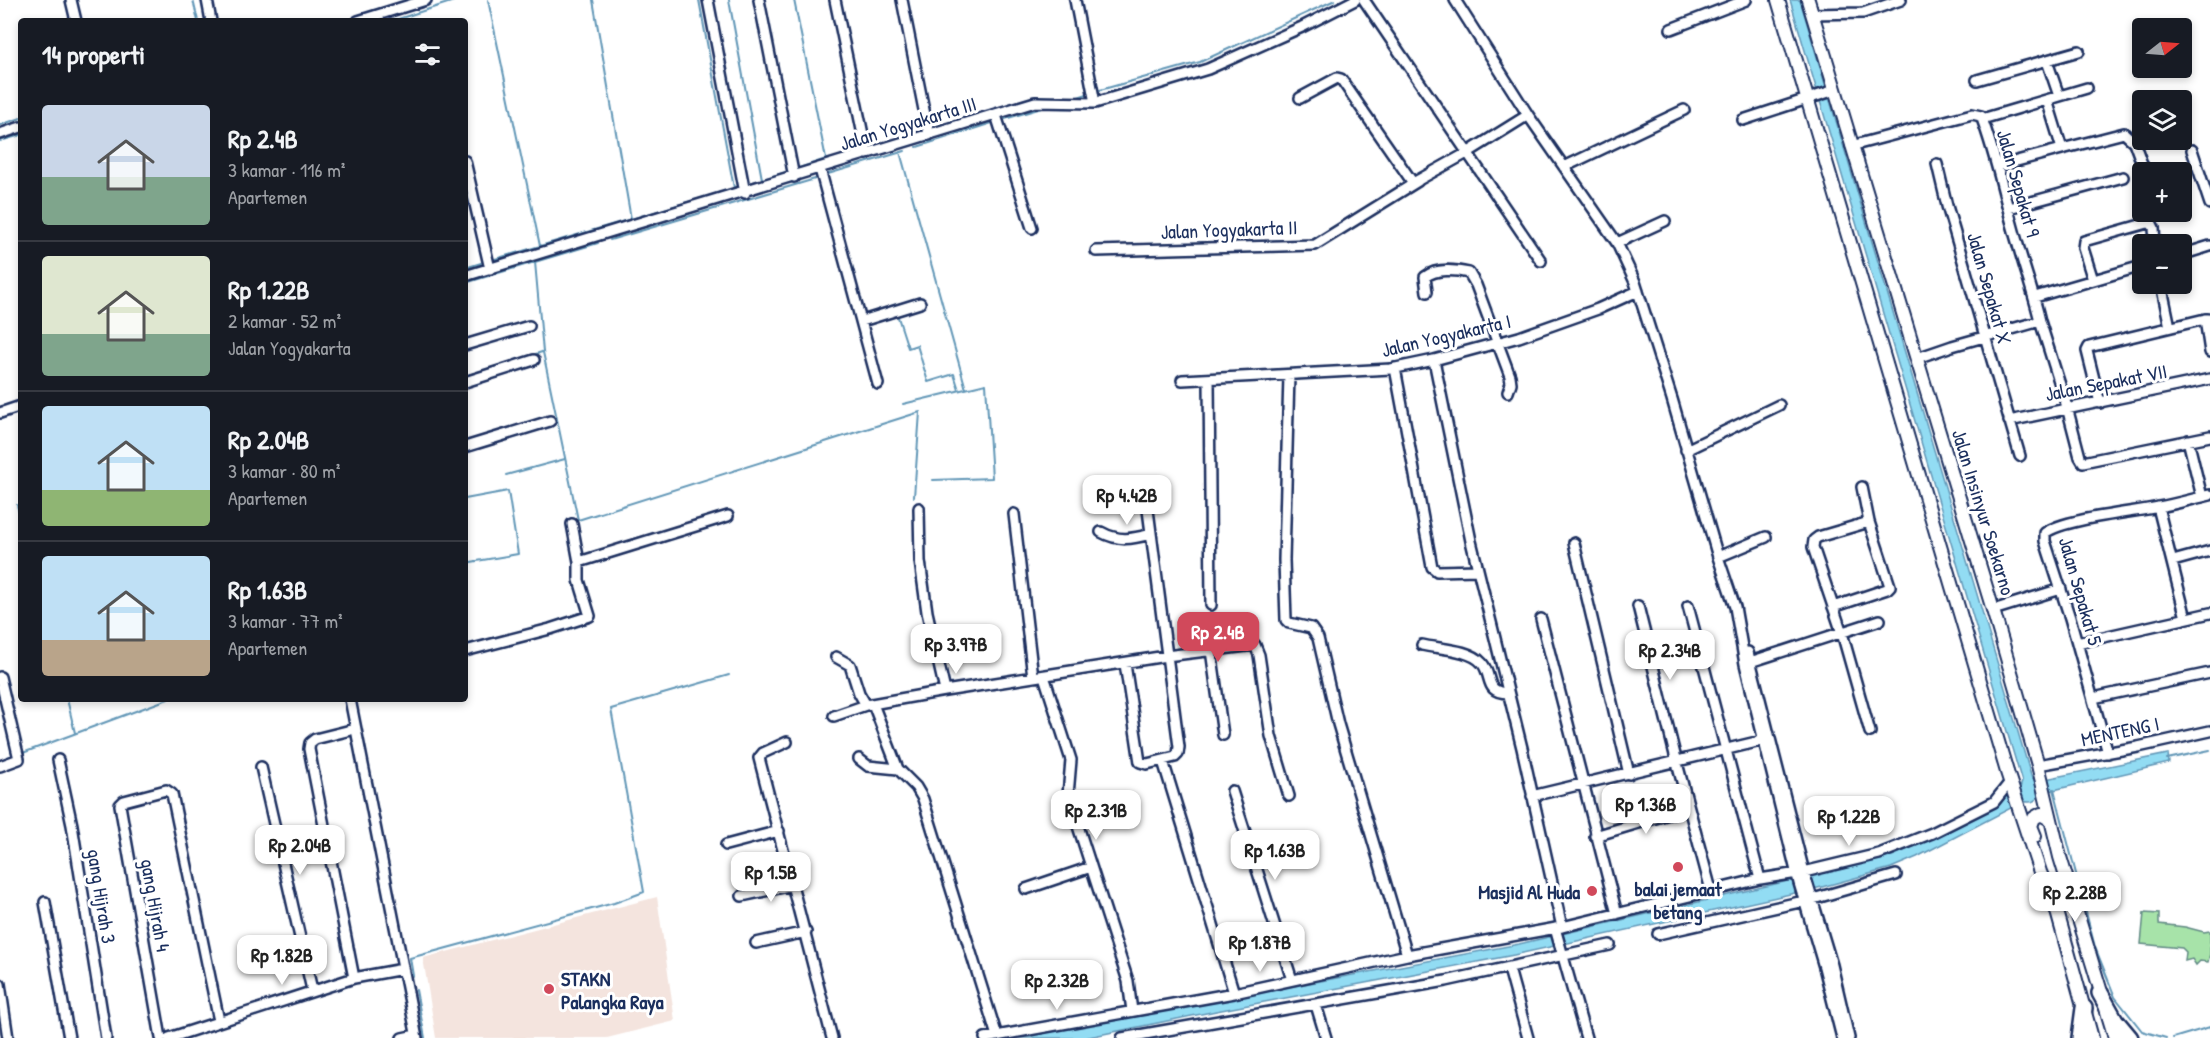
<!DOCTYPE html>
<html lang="id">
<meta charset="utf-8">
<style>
:root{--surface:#171b24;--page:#242831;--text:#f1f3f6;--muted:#9ea1a6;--line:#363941;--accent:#d1495b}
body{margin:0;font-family:"Patrick Hand",sans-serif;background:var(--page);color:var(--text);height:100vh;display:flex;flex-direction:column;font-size:22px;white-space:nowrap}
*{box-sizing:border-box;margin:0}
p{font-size:20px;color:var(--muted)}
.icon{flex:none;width:33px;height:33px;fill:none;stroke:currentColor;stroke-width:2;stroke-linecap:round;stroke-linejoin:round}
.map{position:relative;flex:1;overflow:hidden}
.drawer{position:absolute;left:18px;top:18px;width:450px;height:684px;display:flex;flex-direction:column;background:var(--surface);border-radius:6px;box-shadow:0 3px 9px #0003}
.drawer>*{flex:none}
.needle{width:39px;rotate:73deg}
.fabs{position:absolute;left:2132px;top:18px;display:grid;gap:12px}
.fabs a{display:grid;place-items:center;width:60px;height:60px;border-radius:6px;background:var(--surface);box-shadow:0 3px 9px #0003;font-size:30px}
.price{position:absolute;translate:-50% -51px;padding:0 14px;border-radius:12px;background:#fff;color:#222;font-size:20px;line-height:39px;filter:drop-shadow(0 2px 3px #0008)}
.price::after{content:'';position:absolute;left:50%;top:36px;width:18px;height:14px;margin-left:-9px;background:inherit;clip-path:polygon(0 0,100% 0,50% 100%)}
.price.on{background:var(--accent);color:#fff}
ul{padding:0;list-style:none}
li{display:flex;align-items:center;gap:18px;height:150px;padding:0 24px}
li+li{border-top:2px solid var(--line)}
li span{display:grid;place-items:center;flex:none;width:168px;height:120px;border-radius:6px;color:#555}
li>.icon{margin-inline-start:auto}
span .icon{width:72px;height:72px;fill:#fffc;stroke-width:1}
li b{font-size:26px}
h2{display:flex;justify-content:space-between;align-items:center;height:72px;padding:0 24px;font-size:26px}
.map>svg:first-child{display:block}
.built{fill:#f4e4de}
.green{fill:#a7e3a9;stroke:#618984;stroke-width:1.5}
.water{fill:#92dcf3;stroke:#6297b7;stroke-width:1.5}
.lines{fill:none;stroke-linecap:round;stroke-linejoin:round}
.stream{stroke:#6297b7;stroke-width:2}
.minor-casing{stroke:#1b2f5e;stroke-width:14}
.tertiary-casing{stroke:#1b2f5e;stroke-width:16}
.trunk-casing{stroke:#1b2f5e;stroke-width:20}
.minor{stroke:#fff;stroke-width:9}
.tertiary{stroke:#fff;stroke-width:12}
.trunk{stroke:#fff;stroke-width:15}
.poi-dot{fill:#d1495b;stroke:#fff;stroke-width:2}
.labels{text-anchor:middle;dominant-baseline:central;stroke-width:6;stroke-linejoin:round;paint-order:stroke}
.street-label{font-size:20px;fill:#1b2f5e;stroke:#fff}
.poi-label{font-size:20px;font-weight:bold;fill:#1b2f5e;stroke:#fff}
</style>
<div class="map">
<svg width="2210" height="1038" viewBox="0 0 2210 1038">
<rect width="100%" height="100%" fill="#fff"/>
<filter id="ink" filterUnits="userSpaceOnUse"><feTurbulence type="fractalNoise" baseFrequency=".0167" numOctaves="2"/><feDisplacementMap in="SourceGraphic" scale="12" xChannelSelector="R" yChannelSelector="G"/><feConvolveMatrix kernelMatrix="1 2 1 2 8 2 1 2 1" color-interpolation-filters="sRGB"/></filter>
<g filter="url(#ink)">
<path class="built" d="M657,897L675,1021L607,1038H436L423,958Z"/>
<path class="green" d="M2144,913L2159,914V924L2185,927L2204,932L2210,931V954L2208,962L2200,961L2196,965L2192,959L2185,961L2186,952L2182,948L2141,944Z"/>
<path class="water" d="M1790,0H1800L2032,779L2036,781L2168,754L2169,763L2041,793C2037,800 2031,804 2024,801L1917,857L1891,868L1822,887L1514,955L1216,1011L1084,1038H1015L1519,944L1890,857L1915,846L2020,788L2022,782Z"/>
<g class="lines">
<path class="stream" d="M193,0L198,21
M488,0L540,246L495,259
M593,0L631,219
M699,0L734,188
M729,0L762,179
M794,0L826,159L799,168
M213,6L216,21
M392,21L457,0
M1100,90L1200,62L1335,0
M1075,98L1087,94
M1005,119L1045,107
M0,125L21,118
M0,141L21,135
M917,147L992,123
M900,152L966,389
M828,174L905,151
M747,184L786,172
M610,240L815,179
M540,246L742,186
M535,262L543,352L578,520L920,412L914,497
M465,268L481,263
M465,283L598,243
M898,317L908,348L917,345L928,382L954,374L959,390
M465,376L542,352
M903,404L986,384L992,478L933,480
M0,407L21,401
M506,475L565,459
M465,499L508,491L518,554L465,563
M17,505L21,520
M67,699L75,733
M20,754L168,699
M2167,759L2210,750
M0,761L14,756
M2054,789L2095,947L2115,997L2142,1031L2166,1038
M413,976L410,958L614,903L644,892L611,709L729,675
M416,990L425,1038
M2173,1038L2210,1027"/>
<g class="minor-casing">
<path id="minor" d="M71,0L76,21
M207,0L211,21
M708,0L745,193
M759,0L794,177
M835,0L867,154
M902,0L929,135
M1075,0L1095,103
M1364,0L1541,261
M1455,0L1528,115L1617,243L1635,282L1672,399L1718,557L1735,607L1745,664L1799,883L1824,967L1842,1038
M1812,14L1863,13L1901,0
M358,21L426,0
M1671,29L1746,0
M2047,61L2059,96
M1977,80L2079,51
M1300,98L1337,78L1341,79L1413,183L1467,153L1528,115
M996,115L1032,228
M1982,119L2087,88
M1743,120L1835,90
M0,134L21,127
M1851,146L1972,114L1981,116C1997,158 2005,202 2018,245C2025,270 2034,295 2040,321
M2062,149L2124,133L2134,142L2145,172
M2192,150L2210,204
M465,161L490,269
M1937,164L1947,206L2020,456
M1998,166L2062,149L2047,100
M1564,167L1684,110
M820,169L878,384
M2009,208L2123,177
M1617,243L1665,221
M1096,251L1315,245L1418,181
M2181,255L2210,246
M465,276L1035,102L1095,103L1208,69L1302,27L1355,0
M2093,280L2083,248L2084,241L2151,222L2154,228L2155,244
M2161,284L2170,327
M1427,292L1425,277C1436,268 1456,270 1469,273L1476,285L1510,376L1511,383L1508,392
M2035,297L2142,266
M2208,319H2205L2210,352
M862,321L920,303
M465,345L529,326
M1917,358L1952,346L2040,321L2067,407L2080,457L2083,462L2210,436
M1434,360L1471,541L1522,748L1562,927
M1395,368L1432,567L1437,571L1478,570
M1289,375L1284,560L1286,620L1289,623L1311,628L1318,638L1338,724L1407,955
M1209,379L1211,605
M1182,380L1391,369L1434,360L1519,337L1598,309L1638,291
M465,382L534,360
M2100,403L2087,351L2089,347L2205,319
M0,413L21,406
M2009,421L2210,379
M2188,440L2202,497
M465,447L550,421
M1686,450L1779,405
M2158,507L2186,618
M919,508L920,561L927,612L945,691
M1014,514L1033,677
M1869,522L1818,537L1814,540L1813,547L1842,633L1870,732
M1101,532C1119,542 1132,539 1151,534
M1574,543L1629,774
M1718,557L1766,537
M2173,561L2210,551
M579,562L728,516
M1638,606L1677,763L1711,890
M1688,606L1760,879
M1833,607L1887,589L1890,586L1869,522L1862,487
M1993,610L2061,589
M1541,619L1617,914
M2077,643L2210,613
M1422,645C1439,649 1470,649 1482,663C1493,676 1484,693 1508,693
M1211,650L1223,735
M465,651L550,629L590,616L579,580V562L572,524
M1748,652L1804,872L1832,965L1849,1038
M836,657L850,665L859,693L866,705L945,691L1166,656L1255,645L1259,655L1271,736L1289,796
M1747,663L1880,620
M1125,664L1140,762L1147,764L1175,757L1178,754L1179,747L1148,510
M1044,676L1071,760L1068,795L1128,981L1132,1011
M0,677L19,759L0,766
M2093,698L2210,673
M350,699L417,1038
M873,704L898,769L916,787L923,799L997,1036
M834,716L866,705
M355,729L315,739L310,743L309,749L354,978L403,969
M787,742L763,753L759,758L832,1038
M2108,753L2070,618L2045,541V533C2062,519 2135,512 2159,507C2176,504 2193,499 2210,495
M859,759L868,766L898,769
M58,760L72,825L106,1038
M1163,761L1234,993
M2038,765L2138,747L2210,731
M261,767L312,990
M1232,791L1292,980
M1532,796L1769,739
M1595,836L1689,808
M726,845L779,831
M1026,889L1091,867
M742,896L793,885
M45,902L69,1038
M1555,928L1586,1038
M1658,934L1813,899L1896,875
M756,943L806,932
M1509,969L1528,1038
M0,984L8,1038
M1316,1005L1326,1038
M161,1038L120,805L124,801L166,790L172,794L219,1021
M169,1038L354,978
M402,1038L416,1035
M985,1038L1234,993L1407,955L1562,927L1760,879L1804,872L1879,854L1932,833L1994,802L2010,782
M1122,1038L1446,981L1610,945"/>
</g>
<g class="tertiary-casing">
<path id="tertiary" d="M1778,0L2007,772L2040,872L2046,887L2053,897L2092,1038
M1808,0L1993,610L2038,765L2060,857L2115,1038
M2035,836L2031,826L2034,818L2041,814L2051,820"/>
</g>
<g class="trunk-casing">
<path id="trunk" d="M2100,993L2115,1020L2130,1038
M2080,1038L2084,1008"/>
</g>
<use href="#minor" class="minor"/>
<use href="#tertiary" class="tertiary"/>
<use href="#trunk" class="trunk"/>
</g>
</g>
<g class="poi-dot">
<circle cx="1678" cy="867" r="6"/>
<circle cx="1592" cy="891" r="6"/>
<circle cx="549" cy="989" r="6"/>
</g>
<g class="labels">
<g class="street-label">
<text transform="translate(908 123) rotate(-17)">Jalan Yogyakarta III</text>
<text transform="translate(2019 183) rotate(74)">Jalan Sepakat 9</text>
<text transform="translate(1229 229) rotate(-2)">Jalan Yogyakarta II</text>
<text transform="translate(1990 288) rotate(74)">Jalan Sepakat X</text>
<text transform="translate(1446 335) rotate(-13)">Jalan Yogyakarta I</text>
<text transform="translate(2106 382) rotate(-11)">Jalan Sepakat VII</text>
<text transform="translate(1984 512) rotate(73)">Jalan Insinyur Soekarno</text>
<text transform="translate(2081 591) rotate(74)">Jalan Sepakat 5</text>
<text transform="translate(2120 731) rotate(-12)">MENTENG I</text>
<text transform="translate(102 896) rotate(81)">gang Hijrah 3</text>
<text transform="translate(156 905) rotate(80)">gang Hijrah 4</text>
</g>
<g class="poi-label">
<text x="1678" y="888">balai jemaat<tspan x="1678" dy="23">betang</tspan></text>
<text x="1580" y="891" text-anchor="end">Masjid Al Huda</text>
<text x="561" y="978" text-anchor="start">STAKN<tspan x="561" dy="23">Palangka Raya</tspan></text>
</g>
</g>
</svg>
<div class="fabs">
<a><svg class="needle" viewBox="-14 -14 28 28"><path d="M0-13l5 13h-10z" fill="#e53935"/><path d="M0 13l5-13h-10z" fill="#9ea1a6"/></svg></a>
<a><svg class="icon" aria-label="layers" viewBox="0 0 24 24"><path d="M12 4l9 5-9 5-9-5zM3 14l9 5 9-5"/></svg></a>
<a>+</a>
<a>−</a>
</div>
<b class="price" style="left:1127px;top:526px">Rp 4.42B</b>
<b class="price on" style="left:1218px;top:663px">Rp 2.4B</b>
<b class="price" style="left:956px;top:675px">Rp 3.97B</b>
<b class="price" style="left:1670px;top:681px">Rp 2.34B</b>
<b class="price" style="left:1646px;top:835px">Rp 1.36B</b>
<b class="price" style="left:1096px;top:841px">Rp 2.31B</b>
<b class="price" style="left:1849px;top:847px">Rp 1.22B</b>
<b class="price" style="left:300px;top:876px">Rp 2.04B</b>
<b class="price" style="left:1275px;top:881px">Rp 1.63B</b>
<b class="price" style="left:771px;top:903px">Rp 1.5B</b>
<b class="price" style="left:2075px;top:923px">Rp 2.28B</b>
<b class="price" style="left:1260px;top:973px">Rp 1.87B</b>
<b class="price" style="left:282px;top:986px">Rp 1.82B</b>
<b class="price" style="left:1057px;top:1011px">Rp 2.32B</b>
<section class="drawer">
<h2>14 properti<svg class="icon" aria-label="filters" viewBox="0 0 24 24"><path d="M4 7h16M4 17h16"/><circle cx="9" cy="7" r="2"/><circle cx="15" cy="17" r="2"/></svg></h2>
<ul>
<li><span style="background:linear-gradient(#c9d6e8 60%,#7fa58c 0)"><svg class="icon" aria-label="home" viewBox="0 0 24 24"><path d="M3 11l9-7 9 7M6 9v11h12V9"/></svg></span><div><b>Rp 2.4B</b><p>3 kamar · 116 m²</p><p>Apartemen</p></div></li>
<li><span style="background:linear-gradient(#dfe7d0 65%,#7fa58c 0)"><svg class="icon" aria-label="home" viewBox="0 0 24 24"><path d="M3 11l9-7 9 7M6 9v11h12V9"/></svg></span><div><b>Rp 1.22B</b><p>2 kamar · 52 m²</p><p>Jalan Yogyakarta</p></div></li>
<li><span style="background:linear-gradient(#bfe0f5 70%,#8fb573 0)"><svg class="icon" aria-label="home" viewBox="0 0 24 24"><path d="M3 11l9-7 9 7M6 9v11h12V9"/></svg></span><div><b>Rp 2.04B</b><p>3 kamar · 80 m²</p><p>Apartemen</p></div></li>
<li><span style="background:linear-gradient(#bfe0f5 70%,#b9a48a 0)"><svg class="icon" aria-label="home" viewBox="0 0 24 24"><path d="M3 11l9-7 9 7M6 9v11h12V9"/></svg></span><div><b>Rp 1.63B</b><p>3 kamar · 77 m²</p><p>Apartemen</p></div></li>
</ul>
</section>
</div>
